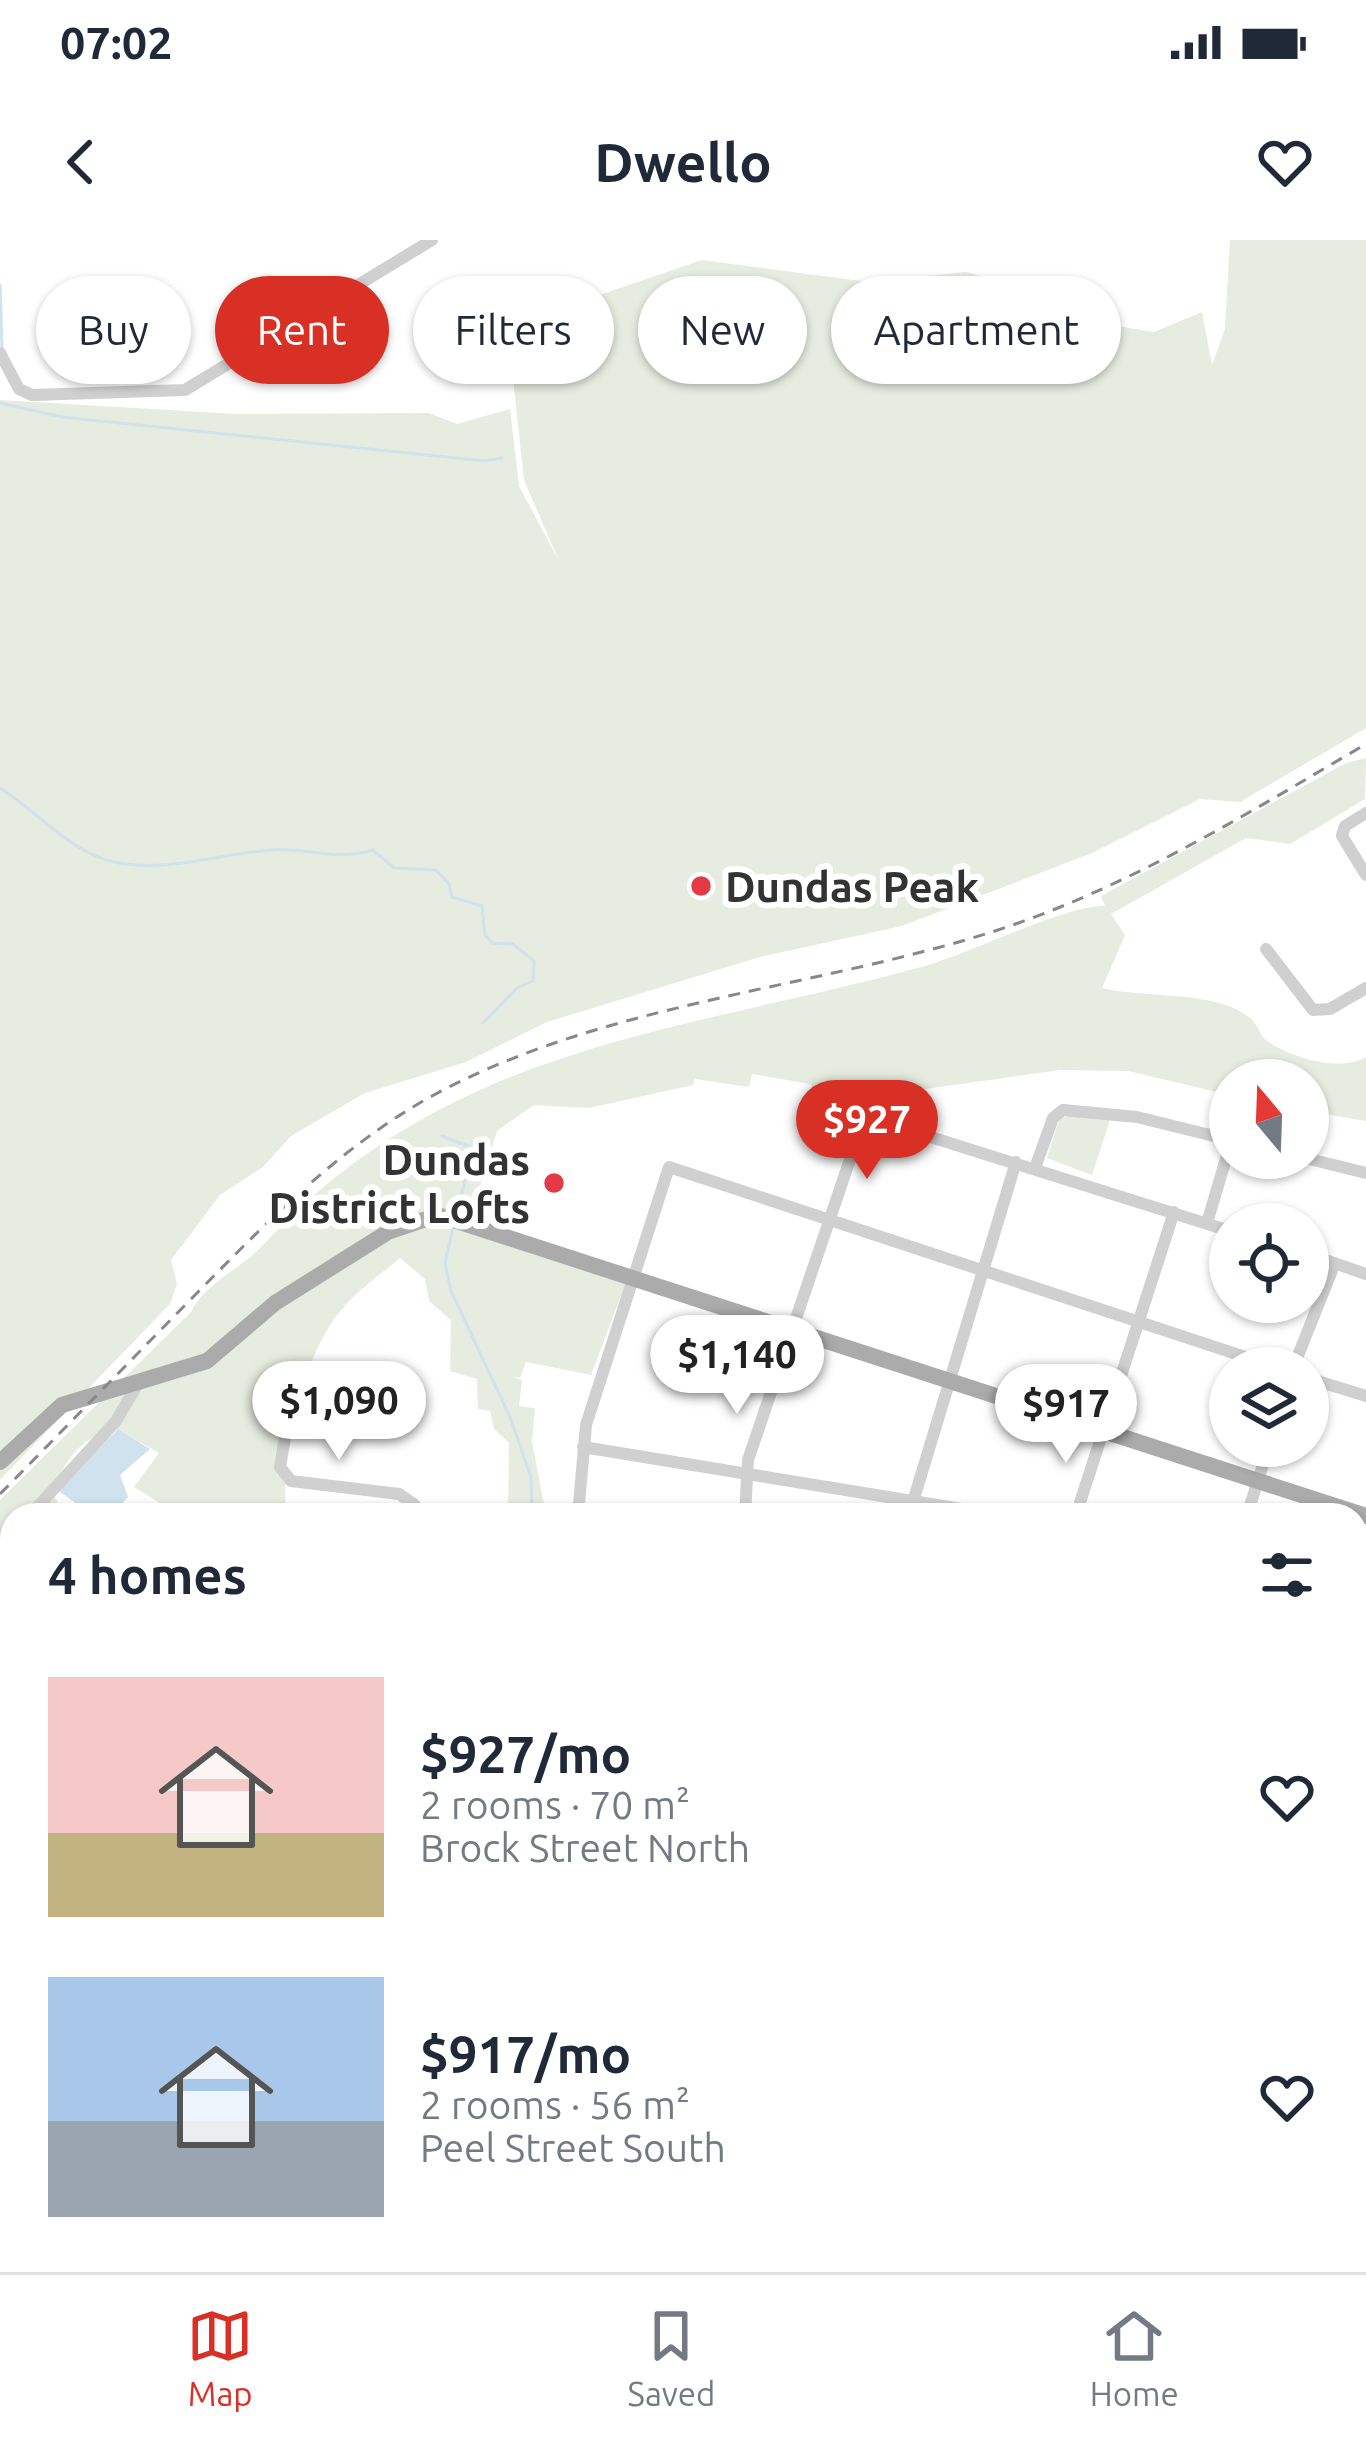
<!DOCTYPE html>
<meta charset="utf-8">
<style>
:root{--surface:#fff;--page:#f2f2f3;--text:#1f2937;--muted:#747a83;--line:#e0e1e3;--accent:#d93025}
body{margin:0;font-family:Ubuntu,sans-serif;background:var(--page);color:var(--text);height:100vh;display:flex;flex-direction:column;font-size:45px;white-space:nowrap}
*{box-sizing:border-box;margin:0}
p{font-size:39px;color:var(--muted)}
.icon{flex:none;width:66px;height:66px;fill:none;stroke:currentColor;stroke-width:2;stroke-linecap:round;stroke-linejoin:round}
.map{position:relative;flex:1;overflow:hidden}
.drawer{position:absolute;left:0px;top:1263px;width:1368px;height:771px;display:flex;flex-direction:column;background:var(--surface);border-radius:36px 36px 0 0;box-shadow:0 3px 9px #0004}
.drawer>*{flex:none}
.banner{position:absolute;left:36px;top:36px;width:1296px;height:108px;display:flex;gap:24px}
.needle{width:78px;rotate:341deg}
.tools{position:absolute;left:1209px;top:819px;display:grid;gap:24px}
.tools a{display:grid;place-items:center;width:120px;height:120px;border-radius:50%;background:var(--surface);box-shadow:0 3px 9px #0004;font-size:60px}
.price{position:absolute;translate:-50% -102px;padding:0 27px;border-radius:42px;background:#fff;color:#222;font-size:39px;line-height:78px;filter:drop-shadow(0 3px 6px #0008)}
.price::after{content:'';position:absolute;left:50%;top:72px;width:36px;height:27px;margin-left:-18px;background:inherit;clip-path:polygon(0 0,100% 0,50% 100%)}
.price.selected{background:var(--accent);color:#fff}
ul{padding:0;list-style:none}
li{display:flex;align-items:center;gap:36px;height:300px;padding:0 48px}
li span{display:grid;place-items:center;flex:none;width:336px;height:240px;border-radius:0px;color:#555}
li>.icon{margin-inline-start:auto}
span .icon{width:144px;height:144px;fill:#fffc;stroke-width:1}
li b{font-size:51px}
h2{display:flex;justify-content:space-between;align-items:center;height:144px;padding:0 48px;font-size:51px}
.chip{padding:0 42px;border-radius:54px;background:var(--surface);box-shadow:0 3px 9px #0004;font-size:42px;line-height:108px}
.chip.selected{background:var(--accent);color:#fff}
.status{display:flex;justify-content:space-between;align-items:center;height:84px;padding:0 60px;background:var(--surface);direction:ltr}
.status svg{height:33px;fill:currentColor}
header{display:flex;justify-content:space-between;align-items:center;height:156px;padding:0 48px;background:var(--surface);font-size:54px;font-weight:700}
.tab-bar{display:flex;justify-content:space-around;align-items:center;height:168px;border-top:3px solid var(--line);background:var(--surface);font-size:33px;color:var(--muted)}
.tab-bar a{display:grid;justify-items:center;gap:6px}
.tab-bar .selected{color:var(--accent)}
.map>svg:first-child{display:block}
.green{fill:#e6ecdf}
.water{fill:#cfe2ee}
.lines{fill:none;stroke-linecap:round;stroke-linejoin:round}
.stream{stroke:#cfe2ee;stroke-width:3}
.minor{stroke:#d0d0d0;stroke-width:12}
.major{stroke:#ababab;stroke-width:16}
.rail{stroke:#888;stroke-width:3;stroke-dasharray:12 9;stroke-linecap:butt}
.poi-dot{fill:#e63946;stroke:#fff;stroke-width:4.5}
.labels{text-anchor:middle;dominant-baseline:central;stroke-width:12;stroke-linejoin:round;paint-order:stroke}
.poi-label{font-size:42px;font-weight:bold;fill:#333;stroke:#fff;text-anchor:start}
</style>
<div class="status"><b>07:02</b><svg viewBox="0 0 49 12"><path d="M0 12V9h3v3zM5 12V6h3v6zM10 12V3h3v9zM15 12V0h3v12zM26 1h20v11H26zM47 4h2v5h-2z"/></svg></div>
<header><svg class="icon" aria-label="back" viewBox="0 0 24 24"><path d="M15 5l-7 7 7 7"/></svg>Dwello<svg class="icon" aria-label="heart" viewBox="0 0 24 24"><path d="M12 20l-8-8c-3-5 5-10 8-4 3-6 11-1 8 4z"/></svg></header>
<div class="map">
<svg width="1366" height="2032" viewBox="0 0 1366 2032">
<rect width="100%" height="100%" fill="#fff"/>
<path class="green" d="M1230,0H1366V488L1240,562L1200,559L1092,613L902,686L760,717L547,782L466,822L365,853L291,896L263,927L220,955L171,1020L177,1044L170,1064L0,1240V160L236,174L429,173L457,184L510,169L519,246L559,321L524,240L513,139L541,85L582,61L702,20L868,42L966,32L1040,53L1077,102L1085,105V90L1098,83L1154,92L1202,72L1212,125L1225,89Z
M1366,518L1365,559L1290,604L1246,598L1111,674L1125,695L1102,748C1144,759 1215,749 1250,778C1258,784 1259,795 1267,801C1291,817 1339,833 1366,817V881L1308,871V840H1230V855L1128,831L1060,830L911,851L907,864H842L819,855L810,844L752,834L749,847L695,839L693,845L589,868L534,865L497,891L467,988L627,1040L591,1135L526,1122L520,1138L512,1137L522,1140L519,1166L535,1168L532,1202L546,1275H508L509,1203L494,1189L490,1171L478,1169L477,1139L450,1131L451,1080L429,1061L425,1039L400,1018C381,1034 359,1049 343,1068C304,1111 278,1219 287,1275H179L134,1247L159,1213L117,1189C80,1196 68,1219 51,1250L65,1275H12V2022H492L498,2032H0V1260L191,1072C206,1042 241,1029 263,1005C450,803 677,794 925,726C969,714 1068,664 1105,666L1101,656L1346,523Z
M1070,875L1110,880L1092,935L1047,918L1059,880Z
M1366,1642V1716L1356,1717V1645Z"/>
<path class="water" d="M118,1189L150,1209L120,1235L128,1257L112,1275H93L57,1250Z"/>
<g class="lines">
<path class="stream" d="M0,45L2,109
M0,163L62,177L485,221L502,218
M0,548C29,566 52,592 82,609C140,644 212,613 273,610C309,608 337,621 373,610L394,628L436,630L449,644L452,657L482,666L485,695L492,703L513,704L534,721L533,741L517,748L483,783
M442,896L473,908L457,973
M453,988L445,1023L451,1051L510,1177L531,1237L532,1275"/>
<path class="minor" d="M0,113L19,149L32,155L185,150L432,0
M1366,573L1345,586L1342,596L1366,635
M1266,709L1313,770L1330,769L1366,748
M1305,918L1366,933
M1035,928L1053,878L1063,870L1137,877L1230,900
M1207,983L1230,905
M1308,1014L1366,1034
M1293,1128L1335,1023
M1308,1138L1366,1156
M290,1168L280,1227L291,1241L399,1254L415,1265L416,1275
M583,1207L998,1275
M30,1275L116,1181L137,1145
M578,1275L586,1185L669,927L1279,1128
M745,1275L748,1220L862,884L870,878L1230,991
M909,1275L1016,922
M1076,1275L1174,972
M1247,1275L1269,1206
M0,1308L12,1295
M1356,1392H1366
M1356,1509H1366
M1356,1624H1366
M1356,1775H1366
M1356,1884H1366
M552,2022L560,2032
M1208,2022H1247
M574,2032L593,2022
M780,2032L781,2022"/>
<path class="major" d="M0,1222L62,1165L207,1121L275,1063L388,992L438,975L1366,1276"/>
<path class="rail" d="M0,1254C66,1187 131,1120 197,1053C269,980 340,907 432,856C595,767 792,751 969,699C1113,657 1238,579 1366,504"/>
</g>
<g class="poi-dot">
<circle cx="701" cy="646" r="12"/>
<circle cx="554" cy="943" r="12"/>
</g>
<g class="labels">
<g class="poi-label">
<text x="725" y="646">Dundas Peak</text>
<text x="530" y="919" text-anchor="end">Dundas<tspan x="530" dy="48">District Lofts</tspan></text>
</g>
</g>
</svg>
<div class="tools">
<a><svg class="needle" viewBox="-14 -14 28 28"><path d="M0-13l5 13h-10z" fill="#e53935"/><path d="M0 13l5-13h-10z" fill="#747a83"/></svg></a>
<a><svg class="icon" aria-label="locate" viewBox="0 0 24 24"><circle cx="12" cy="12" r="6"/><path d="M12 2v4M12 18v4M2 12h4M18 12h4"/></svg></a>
<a><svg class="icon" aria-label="layers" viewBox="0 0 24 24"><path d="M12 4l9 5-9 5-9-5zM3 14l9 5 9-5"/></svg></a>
</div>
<b class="price selected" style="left:867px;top:942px">$927</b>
<b class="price" style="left:737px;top:1177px">$1,140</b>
<b class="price" style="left:339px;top:1223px">$1,090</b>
<b class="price" style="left:1066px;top:1226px">$917</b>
<div class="banner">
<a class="chip">Buy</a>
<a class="chip selected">Rent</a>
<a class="chip">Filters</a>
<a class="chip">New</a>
<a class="chip">Apartment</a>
</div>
<section class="drawer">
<h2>4 homes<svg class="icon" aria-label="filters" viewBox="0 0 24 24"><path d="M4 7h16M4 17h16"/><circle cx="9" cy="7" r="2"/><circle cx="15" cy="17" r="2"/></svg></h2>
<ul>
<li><span style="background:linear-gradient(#f6c9c9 65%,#c2b280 0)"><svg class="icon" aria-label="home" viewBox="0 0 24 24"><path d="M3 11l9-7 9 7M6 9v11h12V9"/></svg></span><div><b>$927/mo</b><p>2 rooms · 70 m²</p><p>Brock Street North</p></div><svg class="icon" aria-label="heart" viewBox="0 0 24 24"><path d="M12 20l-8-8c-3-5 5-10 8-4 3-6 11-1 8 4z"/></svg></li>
<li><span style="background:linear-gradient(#a9c7e8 60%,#9aa5b1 0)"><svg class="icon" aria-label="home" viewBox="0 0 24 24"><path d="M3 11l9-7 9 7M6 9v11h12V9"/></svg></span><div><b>$917/mo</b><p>2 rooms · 56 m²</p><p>Peel Street South</p></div><svg class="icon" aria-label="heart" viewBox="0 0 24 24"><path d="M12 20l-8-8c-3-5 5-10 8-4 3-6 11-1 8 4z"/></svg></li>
</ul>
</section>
</div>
<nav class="tab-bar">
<a class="selected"><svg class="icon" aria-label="map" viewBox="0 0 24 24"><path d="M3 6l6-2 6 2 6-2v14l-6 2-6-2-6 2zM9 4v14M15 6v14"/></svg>Map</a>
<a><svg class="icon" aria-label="saved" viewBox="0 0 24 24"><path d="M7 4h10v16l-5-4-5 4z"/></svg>Saved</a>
<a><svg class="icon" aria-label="home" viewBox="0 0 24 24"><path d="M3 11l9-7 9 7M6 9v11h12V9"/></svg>Home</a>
</nav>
